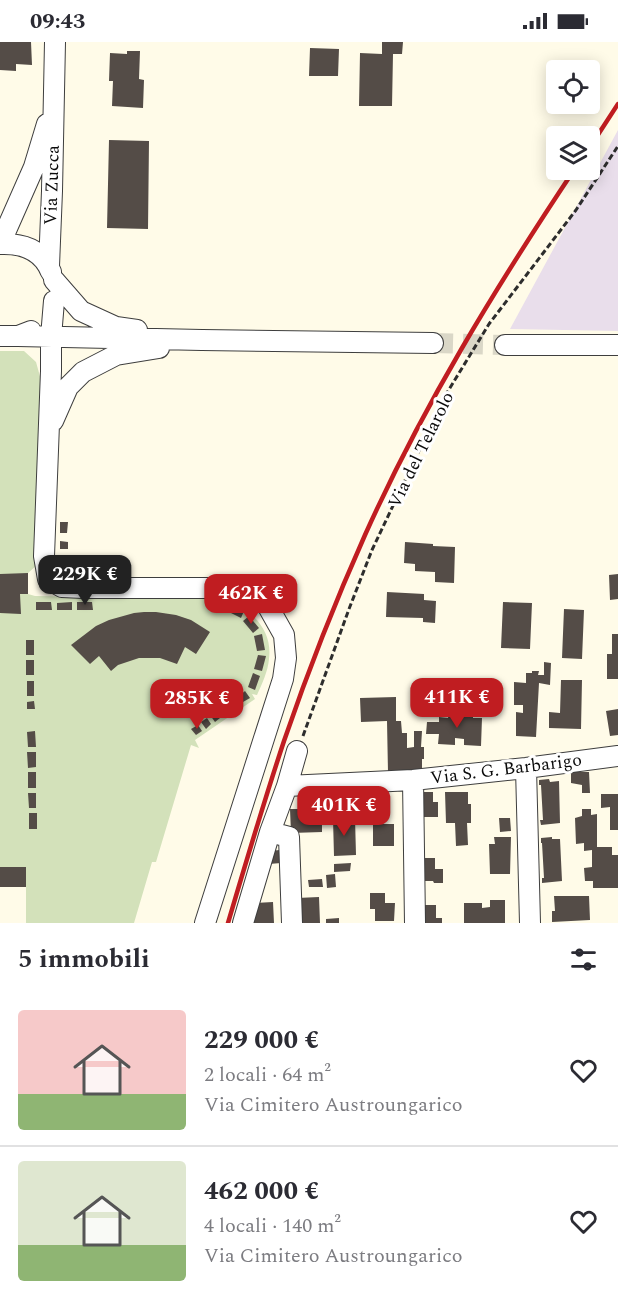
<!DOCTYPE html>
<html lang="it">
<meta charset="utf-8">
<style>
:root{--surface:#fff;--page:#f7f7f7;--text:#2b2b33;--muted:#7c7c81;--line:#e1e1e2;--accent:#c01d21}
body{margin:0;font-family:Spectral,serif;background:var(--page);color:var(--text);height:100vh;display:flex;flex-direction:column;font-size:22px;white-space:nowrap}
*{box-sizing:border-box;margin:0}
p{font-size:20px;color:var(--muted)}
.icon{flex:none;width:33px;height:33px;fill:none;stroke:currentColor;stroke-width:2;stroke-linecap:round;stroke-linejoin:round}
.map{position:relative;height:881px;overflow:hidden}
.drawer{display:flex;flex-direction:column;background:var(--surface);flex:1}
.drawer>*{flex:none}
.controls{position:absolute;left:546px;top:18px;display:grid;gap:12px}
.controls a{display:grid;place-items:center;width:54px;height:54px;border-radius:6px;background:var(--surface);box-shadow:0 3px 15px #0003;font-size:30px}
.price{position:absolute;translate:-50% -51px;padding:0 14px;border-radius:12px;background:var(--accent);color:#fff;font-size:20px;line-height:39px;filter:drop-shadow(0 2px 3px #0008)}
.price::after{content:'';position:absolute;left:50%;top:36px;width:18px;height:14px;margin-left:-9px;background:inherit;clip-path:polygon(0 0,100% 0,50% 100%)}
.price.selected{background:#222;color:#fff}
ul{padding:0;list-style:none}
li{display:flex;align-items:center;gap:18px;height:150px;padding:0 18px}
li+li{border-top:2px solid var(--line)}
li span{display:grid;place-items:center;flex:none;width:168px;height:120px;border-radius:6px;color:#555}
li>.icon{margin-inline-start:auto}
span .icon{width:72px;height:72px;fill:#fffc;stroke-width:1}
li b{font-size:26px}
h2{display:flex;justify-content:space-between;align-items:center;height:72px;padding:0 18px;font-size:26px}
.status{display:flex;justify-content:space-between;align-items:center;height:42px;padding:0 30px;background:var(--surface);direction:ltr}
.status svg{height:16px;fill:currentColor}
.map>svg:first-child{display:block}
.industrial{fill:#e9deeb}
.cemetery{fill:#d3e1ba}
.building{fill:#544c47}
.lines{fill:none;stroke-linecap:round;stroke-linejoin:round}
.minor-tunnel{stroke:#dad7c7;stroke-width:20;stroke-dasharray:20 10;stroke-linecap:butt}
.minor-casing{stroke:#3e3e3e;stroke-width:22}
.path{stroke:#2d2d2d;stroke-width:3;stroke-dasharray:6 3;stroke-linecap:butt}
.minor{stroke:#fff;stroke-width:20}
.rail{stroke:#c01d21;stroke-width:4.5}
.labels{text-anchor:middle;dominant-baseline:central;stroke-width:6;stroke-linejoin:round;paint-order:stroke}
.street-label{font-size:18px;fill:#0b0b0b;stroke:#fff}
</style>
<div class="status"><b>09:43</b><svg viewBox="0 0 49 12"><path d="M0 12V9h3v3zM5 12V6h3v6zM10 12V3h3v9zM15 12V0h3v12zM26 1h20v11H26zM47 4h2v5h-2z"/></svg></div>
<div class="map">
<svg width="618" height="881" viewBox="0 0 618 881">
<rect width="100%" height="100%" fill="#fffbe8"/>
<path class="industrial" d="M618,88V289L510,287Z"/>
<path class="cemetery" d="M0,309H24L36,320L41,338L36,524L28,531V552L35,554L224,557C250,566 273,587 269,617C268,629 262,642 257,653L252,652L255,657L195,698L199,706L191,703L156,820H152L134,881H26V845H0Z"/>
<path class="building" d="M0,0H31L32,23L16,22V29L0,28Z
M382,0H403L402,12H393L392,64H359L360,11L382,12Z
M310,6L339,7L338,34H309Z
M127,9H140L139,37L144,38L143,66L112,64L113,39H109L110,11L127,12Z
M109,98L149,99L148,187L107,186Z
M60,480H68L67,491H60Z
M60,499L68,500V507H60Z
M405,500L433,502V504L455,505L454,541L435,540V530L415,529V522L404,521Z
M28,531V552H20L21,572L0,571V532Z
M618,532V557L610,558L609,533Z
M387,550L424,552V558L436,559L435,581L423,580V576L386,575Z
M36,560H51L52,568H36Z
M72,560V568H57V561Z
M77,560H92L93,568H77Z
M503,560L532,561L530,607L501,606Z
M231,562L244,569L241,576L227,569Z
M564,567L584,568L582,617L562,616Z
M144,570H156L176,573L191,578L210,590L196,612L185,605L177,622L160,616H139L118,623L111,629L99,614L90,622L71,603L96,584L109,578L134,571Z
M249,574L259,586L253,591L243,579Z
M262,592L265,608L257,609L254,594Z
M612,592H618V637H607V612H612Z
M26,598H34V613H26Z
M258,613L266,614L262,629L254,627Z
M26,618H34V633H26Z
M544,620L551,621L550,643L539,641L536,695L516,694V670L523,671V663H514V640L526,641V631H532V629H539L538,633H544Z
M253,631L260,634L255,648L248,645Z
M561,638H582L581,687L549,686V670L560,671Z
M27,639H34V654H27Z
M245,649L250,656L243,660L239,654Z
M396,655V679H401L402,691H407V706L414,705V689H422L421,705H424V717H422V729L388,730L387,679L361,680L360,656Z
M236,656L240,663L234,667L230,660Z
M34,659L35,667H27V660Z
M226,663L230,669L224,673L220,667Z
M618,667V693L610,694L606,669Z
M216,669L220,676L215,680L210,673Z
M449,670L473,671V676H482L481,704L464,703V697L455,696V703L438,702L439,692H426L427,680H439V675L448,676Z
M207,676L211,682L206,687L201,680Z
M198,683L202,689L196,693L191,687Z
M35,689L36,705H28L27,690Z
M27,710H36V725L28,726Z
M28,730H36V746H28Z
M571,730H589L590,751H582V743L571,741Z
M549,737L550,740L559,739L560,781L541,783L540,778H543L541,743H539V738Z
M379,744L380,757L366,758V745Z
M298,750H310L311,767H314L315,774H322V790L291,791L290,767H300Z
M415,750H433V760H438V775H416Z
M445,750H468V762H471V781H467L468,803L456,804L455,781H446Z
M28,751H36V766H29Z
M601,752H618V788H610V765L601,766Z
M582,767H591V773L597,772V805H612V813H618V846H593V839H585L584,826L592,825V808L584,809V801L576,802L575,776L582,774Z
M29,771H37V787H29Z
M355,776L356,813L334,814L333,777Z
M499,776H510L511,789L500,790Z
M373,777H381V782H394V804H373Z
M494,795H511L510,832H490L489,802H495Z
M552,795V797H560L562,839L542,841V836H544L542,801H541V796Z
M280,808L281,821L269,822L268,809Z
M416,816H435V827H443V841H434L433,839H416Z
M351,821L350,829L334,830V822Z
M0,825H26V845H0Z
M335,832L336,845L327,846L326,833Z
M322,837L323,845H309L308,838Z
M370,851H385V861H395L394,879H375V867H370Z
M554,854H589L590,878L552,880V869H555Z
M319,855L320,881H297V856Z
M490,858H505V881H464V861H482V866L490,865Z
M273,860L274,881H253L252,876L256,875L255,861Z
M423,863H436V876H442V881H426L425,877H423Z
M339,876V881H326V877Z"/>
<g class="lines">
<path class="minor-tunnel" d="M433,301L505,303"/>
<g class="minor-casing">
<path id="minor" d="M0,202C22,201 42,207 51,230
M0,202L34,125L47,82
M49,224L52,149L55,0
M54,238L81,269L116,285L137,288
M54,259L51,295V329L44,514L48,537L62,545L84,546H232L266,561L284,593L286,616L283,637L205,881
M0,294H18L31,289
M18,294L202,298L433,301
M505,303H618
M53,379L68,345L83,330L116,313L159,306
M526,726L530,881
M413,738L415,881
M287,744L413,738L526,726L618,714
M270,790L289,795L292,881
M243,881L270,790L287,744L297,709"/>
</g>
<path class="path" d="M303,694L349,567L372,508L445,354L489,282L576,168L618,104"/>
<use href="#minor" class="minor"/>
<path class="rail" d="M590,105L618,62
M228,881C246,820 264,759 284,699C308,629 335,560 365,493C423,364 496,245 574,128"/>
</g>
<g class="labels">
<g class="street-label">
<text transform="translate(52 143) rotate(-88)">Via Zucca</text>
<text transform="translate(421 408) rotate(-64)">Via del Telarolo</text>
<text transform="translate(506 727) rotate(-7)">Via S. G. Barbarigo</text>
</g>
</g>
</svg>
<div class="controls">
<a><svg class="icon" aria-label="locate" viewBox="0 0 24 24"><circle cx="12" cy="12" r="6"/><path d="M12 2v4M12 18v4M2 12h4M18 12h4"/></svg></a>
<a><svg class="icon" aria-label="layers" viewBox="0 0 24 24"><path d="M12 4l9 5-9 5-9-5zM3 14l9 5 9-5"/></svg></a>
</div>
<b class="price selected" style="left:85px;top:564px">229K €</b>
<b class="price" style="left:251px;top:583px">462K €</b>
<b class="price" style="left:457px;top:687px">411K €</b>
<b class="price" style="left:197px;top:688px">285K €</b>
<b class="price" style="left:344px;top:795px">401K €</b>
</div>
<section class="drawer">
<h2>5 immobili<svg class="icon" aria-label="filters" viewBox="0 0 24 24"><path d="M4 7h16M4 17h16"/><circle cx="9" cy="7" r="2"/><circle cx="15" cy="17" r="2"/></svg></h2>
<ul>
<li><span style="background:linear-gradient(#f6c9c9 70%,#8fb573 0)"><svg class="icon" aria-label="home" viewBox="0 0 24 24"><path d="M3 11l9-7 9 7M6 9v11h12V9"/></svg></span><div><b>229 000 €</b><p>2 locali · 64 m²</p><p>Via Cimitero Austroungarico</p></div><svg class="icon" aria-label="heart" viewBox="0 0 24 24"><path d="M12 20l-8-8c-3-5 5-10 8-4 3-6 11-1 8 4z"/></svg></li>
<li><span style="background:linear-gradient(#dfe7d0 70%,#8fb573 0)"><svg class="icon" aria-label="home" viewBox="0 0 24 24"><path d="M3 11l9-7 9 7M6 9v11h12V9"/></svg></span><div><b>462 000 €</b><p>4 locali · 140 m²</p><p>Via Cimitero Austroungarico</p></div><svg class="icon" aria-label="heart" viewBox="0 0 24 24"><path d="M12 20l-8-8c-3-5 5-10 8-4 3-6 11-1 8 4z"/></svg></li>
</ul>
</section>
